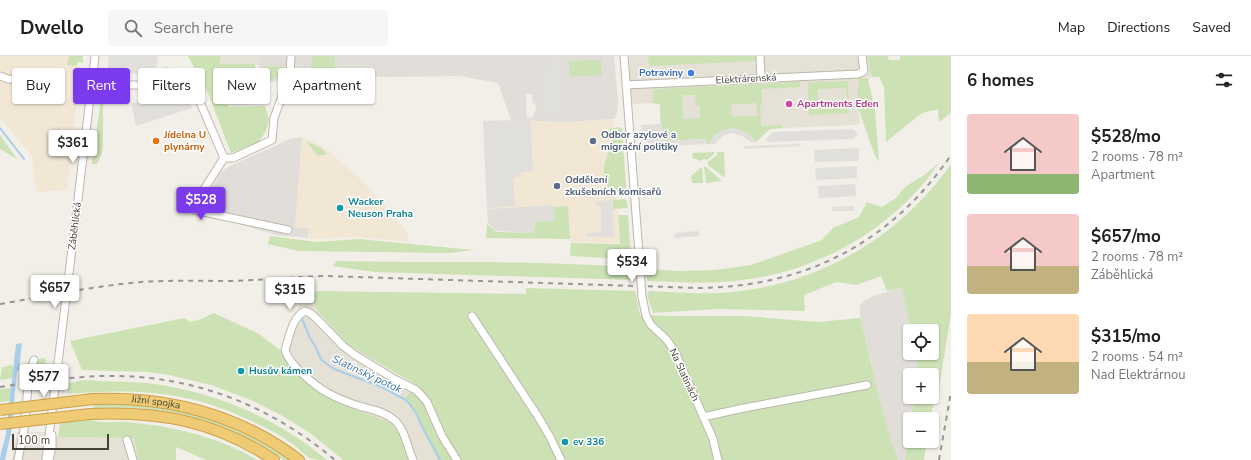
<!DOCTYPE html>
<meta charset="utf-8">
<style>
:root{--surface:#fff;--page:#f6f6f6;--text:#202124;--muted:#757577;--line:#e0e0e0;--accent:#7c3aed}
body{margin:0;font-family:"Nunito Sans",sans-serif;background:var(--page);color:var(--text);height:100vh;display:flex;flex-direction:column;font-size:15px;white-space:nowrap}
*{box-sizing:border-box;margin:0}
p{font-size:13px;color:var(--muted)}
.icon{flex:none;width:22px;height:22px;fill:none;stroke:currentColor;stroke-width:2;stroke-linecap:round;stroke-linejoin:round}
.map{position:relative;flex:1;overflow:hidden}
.panel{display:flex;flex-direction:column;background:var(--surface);width:300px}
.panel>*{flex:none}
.banner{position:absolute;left:12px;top:12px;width:380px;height:36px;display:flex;gap:8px}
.fabs{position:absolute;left:903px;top:268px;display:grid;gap:8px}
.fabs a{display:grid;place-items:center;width:36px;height:36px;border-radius:4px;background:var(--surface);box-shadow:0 1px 3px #0004;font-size:20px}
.scale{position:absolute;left:12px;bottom:10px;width:97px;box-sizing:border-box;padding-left:4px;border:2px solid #454037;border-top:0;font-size:11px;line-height:14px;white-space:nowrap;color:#454037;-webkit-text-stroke:3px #fff;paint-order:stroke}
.price{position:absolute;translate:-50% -34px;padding:0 9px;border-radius:4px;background:#fff;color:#222;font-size:13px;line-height:26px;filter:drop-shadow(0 1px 2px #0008)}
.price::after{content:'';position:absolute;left:50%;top:24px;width:12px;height:9px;margin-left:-6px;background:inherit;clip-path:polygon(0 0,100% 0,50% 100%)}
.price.current{background:var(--accent);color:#fff}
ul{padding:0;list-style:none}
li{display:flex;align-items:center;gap:12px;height:100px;padding:0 16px}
li span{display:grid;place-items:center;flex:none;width:112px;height:80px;border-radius:4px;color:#555}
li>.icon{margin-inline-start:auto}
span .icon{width:48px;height:48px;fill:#fffc;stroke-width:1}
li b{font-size:17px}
h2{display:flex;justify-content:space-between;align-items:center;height:48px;padding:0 16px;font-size:17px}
.chip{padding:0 14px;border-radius:4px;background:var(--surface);box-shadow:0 1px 3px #0004;font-size:14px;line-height:36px}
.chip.current{background:var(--accent);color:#fff}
header{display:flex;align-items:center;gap:24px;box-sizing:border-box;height:56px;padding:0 20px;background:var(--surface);border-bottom:1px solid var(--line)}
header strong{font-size:19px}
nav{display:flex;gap:22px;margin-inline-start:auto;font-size:14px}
.search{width:280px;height:36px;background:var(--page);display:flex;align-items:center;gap:10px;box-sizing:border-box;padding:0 14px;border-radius:4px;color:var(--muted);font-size:15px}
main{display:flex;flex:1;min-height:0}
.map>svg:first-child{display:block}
.residential{fill:#e5e1d6}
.commercial{fill:#f2e7d5}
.industrial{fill:#e1ded9;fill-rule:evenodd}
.green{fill:#cce2b5;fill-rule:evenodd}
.parking{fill:#e1dfdc}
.water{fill:#aacde9}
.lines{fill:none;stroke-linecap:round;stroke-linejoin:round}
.stream{stroke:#aacde9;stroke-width:2}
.minor-casing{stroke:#bcb7ab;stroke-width:9}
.highway-casing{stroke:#cda047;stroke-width:12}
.minor{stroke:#fff;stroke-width:7}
.highway{stroke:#efcb76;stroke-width:10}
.rail{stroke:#969696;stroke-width:2;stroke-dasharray:5 5;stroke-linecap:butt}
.minor-bridge-casing{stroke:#bcb7ab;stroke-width:9;stroke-linecap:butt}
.highway-bridge-casing{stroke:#cda047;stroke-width:12;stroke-linecap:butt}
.minor-bridge{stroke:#fff;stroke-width:7}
.highway-bridge{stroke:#efcb76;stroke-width:10}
.shop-dot{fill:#3f7fe0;stroke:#fff;stroke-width:1.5}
.hotel-dot{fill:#d1479c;stroke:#fff;stroke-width:1.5}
.food-dot{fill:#e8710a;stroke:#fff;stroke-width:1.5}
.service-dot{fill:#5c6f8a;stroke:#fff;stroke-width:1.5}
.culture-dot{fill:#0f9aa8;stroke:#fff;stroke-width:1.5}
.labels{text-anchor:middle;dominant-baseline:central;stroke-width:3;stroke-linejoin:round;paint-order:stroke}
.shop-label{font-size:10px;font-weight:bold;fill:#366cbe;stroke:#fff;text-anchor:end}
.street-label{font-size:10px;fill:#454037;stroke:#fff}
.hotel-label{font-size:10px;font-weight:bold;fill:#b23c85;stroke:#fff;text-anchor:start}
.food-label{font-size:10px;font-weight:bold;fill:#c56008;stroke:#fff;text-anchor:start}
.service-label{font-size:10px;font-weight:bold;fill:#4e5e75;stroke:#fff;text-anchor:start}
.culture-label{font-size:10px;font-weight:bold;fill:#0d838f;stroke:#fff;text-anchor:start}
.water-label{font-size:11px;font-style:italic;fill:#3c75a5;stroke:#fff}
</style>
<header>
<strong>Dwello</strong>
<div class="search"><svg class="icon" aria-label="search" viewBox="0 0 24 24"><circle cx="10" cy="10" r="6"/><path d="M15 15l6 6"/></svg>Search here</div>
<nav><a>Map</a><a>Directions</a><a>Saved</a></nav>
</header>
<main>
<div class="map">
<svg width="951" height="404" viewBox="0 0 951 404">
<rect width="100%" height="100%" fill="#f2efe8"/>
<path class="residential" d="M221,0H259V9H256L255,8H221Z
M629,0H867L872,21L859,22L857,44L860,67L855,69L783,72L782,69L661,75L660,47L631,48Z
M310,235L316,253L347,288L416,330L404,344L410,350L418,361L422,372L438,404H411L359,355L343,349L320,336L302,322L282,296L303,238L304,236Z
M17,376H45L43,404H12Z
M58,381L128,382L134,383L138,404H51L54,382Z"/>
<path class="commercial" d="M0,0H69L68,9L81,11L67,134L36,136L32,100L0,61Z
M613,63L619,187L570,186L568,150L554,151L553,149L487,153L483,65L511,64L568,66Z
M302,81L320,89L337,102L361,124L381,145L408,178V186L359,181L316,183L308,182L309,172L295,171Z"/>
<path class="industrial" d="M259,0H614L618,46L617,57L615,63H612L568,66L511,64L498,27L459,20L387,21L327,20L261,27L259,19ZM526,38H532L533,47H535L536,52L533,61L527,62Z
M164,11L174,12L173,23H163Z
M302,81L295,171L309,172L308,182L276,179L229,165L198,157L221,116L228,111L290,83Z
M554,149V165L534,166V177L497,175L492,171L488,167L487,153Z
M902,232L911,275H910V297H915L919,316V319H910V341H915L912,363H910V372L905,404H898L889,381L881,349L871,305L860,262V248L873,240Z"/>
<path class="green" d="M69,0H83V7L78,6L76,10L67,9Z
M188,0H221L220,7L221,8H255L256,19L263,37L227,38L229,51L265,50L269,63L266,75L258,87L231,97L208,37Z
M312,0H335V14H352L354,13L353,19H327L310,20Z
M648,0H756V5L649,10Z
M867,0H888L889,4H900V0H951V57L939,66L938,53L922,57L886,86L884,31L879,21H872Z
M601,4L602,19L570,21L569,5Z
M263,10L287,11L285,23L274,22L272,25L266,26Z
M859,21L869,22L868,24L875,53L879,105L875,100L859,55L857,44Z
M848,25L849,57L809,59L808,26ZM846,32L847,45L818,46V33Z
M800,26V31L762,33V49H760L761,70L782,69L783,72L770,73L756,86L749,78L738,73L715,79L709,88H707L706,83L664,85V76L661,75L660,48L653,47V35L656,33ZM682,39H695L696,49H700V62L683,63ZM750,47H756L757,60H738V61H732L731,48H750Z
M103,43V89L102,97L97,108H92L100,50Z
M619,71L622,73L626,131L625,134C622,135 618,136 615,135C601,133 603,112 606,103C607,98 611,93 612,88C613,82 611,78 609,73Z
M0,79L17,103L0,93Z
M306,85L321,92L327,98L318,100Z
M715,96L714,98L707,104L704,103L701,105L693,102L692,97Z
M717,96H724L725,122L708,109V106L717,99Z
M939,107C893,174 816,217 735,225C706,228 676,226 647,225L646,213L680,215L715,214L751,209L822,184L833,172L859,161L867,146L882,151L896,142L906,130L923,120Z
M951,108V257L938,338L931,357L930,363H911L915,341H932V319H919V316L915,297H932V275H911L902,232L887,235L881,220L856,229L836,226L804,239L805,255L718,253L653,257L647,240L649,235C672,236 696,238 719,237C812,232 897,185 951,108Z
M702,111L703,127H692L691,120Z
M704,111H706L722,125L706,127Z
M625,143L627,146L628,152L613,153V144Z
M568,150L570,183L486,182L487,168L497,176L534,177L535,166L554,165V151Z
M618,159H628L631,199L629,202L626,203L570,200L571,187L620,188Z
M270,180L317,186L358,183L474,194L449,197L298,195L268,188Z
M337,205C381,206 425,206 469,206C522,206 575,208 628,211L633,214L635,221L634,224L375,216L332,210Z
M526,232L635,235L640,259L672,260H745L817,266L860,262C873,310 881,358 898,404H438C433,394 427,383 422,373C417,359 415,354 404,344L416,329L347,288L316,253L310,235L526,238Z
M214,257L259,278L280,294L302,322L320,336L343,349L391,367L400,377L411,404H343L310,377L281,359L251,344L211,329L169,319L147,316L82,314L70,285L185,262L190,266L199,264Z
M42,302H45L46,305L43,331L31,332L36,307L37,304Z
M13,309V322L0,324L2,311Z
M83,324C104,326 126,325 147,327C213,335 276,361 327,404C323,404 316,404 312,403C305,400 299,393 293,388C279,378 263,370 247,363C189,335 132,332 68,338L66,328Z
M12,332L10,345L0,346V333Z
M123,348C185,350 239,369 290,404C289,404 284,404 284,404C279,402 273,397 269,394C256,386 244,380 231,374C186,355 141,350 93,352V349Z
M91,364C102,368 115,365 127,366C142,368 156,369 170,372C197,377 234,389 257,404H206L176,391V404H138L134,383L128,382L58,381L60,367Z
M910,370V385H927L924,404H905Z"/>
<path class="parking" d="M109,0H158L155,20L108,14Z
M549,0H560L564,31L567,62H540L539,12L541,10L549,7L550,5L548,4H541Z
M228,39H263L265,48L230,50Z
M159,44L189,46L192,52L136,70L131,47Z
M530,64L533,115L521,116V119L513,122L515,150L487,152L483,65Z
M662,68L663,87L651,88L646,85H641V69Z
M732,72L738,73L749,78L756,86H750L743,80L731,77L723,80L715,88H709L712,83L720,75Z
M853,73L858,78L853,83L768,86L766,83L773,76Z
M706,83L707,88L668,90L667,85Z
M800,88L801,90L744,93V90Z
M859,92V105L815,106L814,94Z
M267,97L271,108L251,116L244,115V107Z
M857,110V122L816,124L815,112Z
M855,128L856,140L819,142L818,130Z
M612,144L614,181H587V177L601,176V152L596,148V145Z
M854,150V155H832V151Z
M699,175V180L675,182V177Z"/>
<path class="water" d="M22,287L19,314L17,315L11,377L5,404H0C0,397 5,385 6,377L16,288Z"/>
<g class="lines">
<path class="stream" d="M0,72L24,103
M302,263L310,282L315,290L321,303L324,306L334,313L384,332L404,343L410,348L417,359L423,372L440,404"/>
<g class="minor-casing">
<path id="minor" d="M624,0L640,211
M760,0L761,22
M0,20L8,23L58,25
M92,27L194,32L224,102
M626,29L858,18L864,15L862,0
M224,102L203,135L194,154L288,174
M224,102H233L272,84L274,62L290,18L291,0
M73,185L95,0
M642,241L646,260L651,269L667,284L675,296L713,383L718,404
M472,260L537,359L550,381L561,404
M703,361L744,352L867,329
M127,384L133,404
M18,404L24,374L29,319L34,304
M46,404L56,323
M49,404L52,391V379
M413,404C407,391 405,372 393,363C383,355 370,353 359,350C337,343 320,335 303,318C296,312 288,304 285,294C289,282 292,261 305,255L310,257L317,263L343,290L355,299L396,324L416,334L421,339L427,346L442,380L457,404"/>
</g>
<g class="highway-casing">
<g id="highway">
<path id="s1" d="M93,343C169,340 238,358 299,404"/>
<path d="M90,358C160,355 215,365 274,404"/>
</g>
</g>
<use href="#minor" class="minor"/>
<use href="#highway" class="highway"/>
<path class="rail" d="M0,248C47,240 94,230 141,226C171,224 201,225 232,225C263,224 294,221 326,220L699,232C805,231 891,187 951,99
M0,331C34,326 68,321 103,320C191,318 268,348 335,404
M939,404L951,336"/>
<g class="minor-bridge-casing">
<path id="minor-bridge" d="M640,211L642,241
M56,323L73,185"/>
</g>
<g class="highway-bridge-casing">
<path id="highway-bridge" d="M0,354L93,343
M0,368L90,358"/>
</g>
<use href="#minor-bridge" class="minor-bridge"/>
<use href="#highway-bridge" class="highway-bridge"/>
</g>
<circle class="shop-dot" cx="691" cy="17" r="4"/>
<circle class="hotel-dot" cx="789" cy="48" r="4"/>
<circle class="food-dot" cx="156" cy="85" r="4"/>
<g class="service-dot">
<circle cx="593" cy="85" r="4"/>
<circle cx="557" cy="130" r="4"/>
</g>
<g class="culture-dot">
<circle cx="340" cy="152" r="4"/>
<circle cx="241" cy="315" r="4"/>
<circle cx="565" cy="386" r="4"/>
</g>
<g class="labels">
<g class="shop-label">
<text x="683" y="17">Potraviny</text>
</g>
<g class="street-label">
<text transform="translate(746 23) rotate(-3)">Elektrárenská</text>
<text transform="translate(75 170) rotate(-83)">Záběhlická</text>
<text transform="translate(684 319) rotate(65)">Na Slatinách</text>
<text stroke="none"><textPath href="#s1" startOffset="63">Jižní spojka</textPath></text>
</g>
<g class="hotel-label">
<text x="797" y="48">Apartments Eden</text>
</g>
<g class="food-label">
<text x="164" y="79">Jídelna U<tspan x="164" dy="12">plynárny</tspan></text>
</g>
<g class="service-label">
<text x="601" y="79">Odbor azylové a<tspan x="601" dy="12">migrační politiky</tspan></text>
<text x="565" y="124">Oddělení<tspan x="565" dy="12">zkušebních komisařů</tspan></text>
</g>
<g class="culture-label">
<text x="348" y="146">Wacker<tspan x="348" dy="12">Neuson Praha</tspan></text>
<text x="249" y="315">Husův kámen</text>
<text x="573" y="386">ev 336</text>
</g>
<g class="water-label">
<text transform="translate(367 318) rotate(25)">Slatinský potok</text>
</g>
</g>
</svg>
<div class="fabs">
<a><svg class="icon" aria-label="locate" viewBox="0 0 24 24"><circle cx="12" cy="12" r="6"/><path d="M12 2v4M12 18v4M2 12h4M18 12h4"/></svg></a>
<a>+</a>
<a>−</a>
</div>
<div class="scale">100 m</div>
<b class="price" style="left:73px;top:108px">$361</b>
<b class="price current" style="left:201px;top:165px">$528</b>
<b class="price" style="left:632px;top:227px">$534</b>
<b class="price" style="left:55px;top:253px">$657</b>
<b class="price" style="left:290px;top:255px">$315</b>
<b class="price" style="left:44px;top:342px">$577</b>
<div class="banner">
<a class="chip">Buy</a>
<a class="chip current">Rent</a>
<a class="chip">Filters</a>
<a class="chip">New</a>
<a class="chip">Apartment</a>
</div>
</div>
<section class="panel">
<h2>6 homes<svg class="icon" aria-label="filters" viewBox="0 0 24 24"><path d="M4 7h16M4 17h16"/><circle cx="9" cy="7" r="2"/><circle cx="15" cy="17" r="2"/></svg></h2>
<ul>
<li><span style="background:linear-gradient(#f6c9c9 75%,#8fb573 0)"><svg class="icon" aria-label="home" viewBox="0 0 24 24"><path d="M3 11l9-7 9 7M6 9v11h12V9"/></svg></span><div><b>$528/mo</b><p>2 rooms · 78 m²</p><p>Apartment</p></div></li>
<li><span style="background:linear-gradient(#f6c9c9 65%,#c2b280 0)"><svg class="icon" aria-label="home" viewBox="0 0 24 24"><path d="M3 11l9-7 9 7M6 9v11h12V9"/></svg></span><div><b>$657/mo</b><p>2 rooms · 78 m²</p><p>Záběhlická</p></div></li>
<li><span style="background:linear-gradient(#ffd9b3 60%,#c2b280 0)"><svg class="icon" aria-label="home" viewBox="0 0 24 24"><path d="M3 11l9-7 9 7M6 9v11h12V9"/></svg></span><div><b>$315/mo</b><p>2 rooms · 54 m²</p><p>Nad Elektrárnou</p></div></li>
</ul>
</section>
</main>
